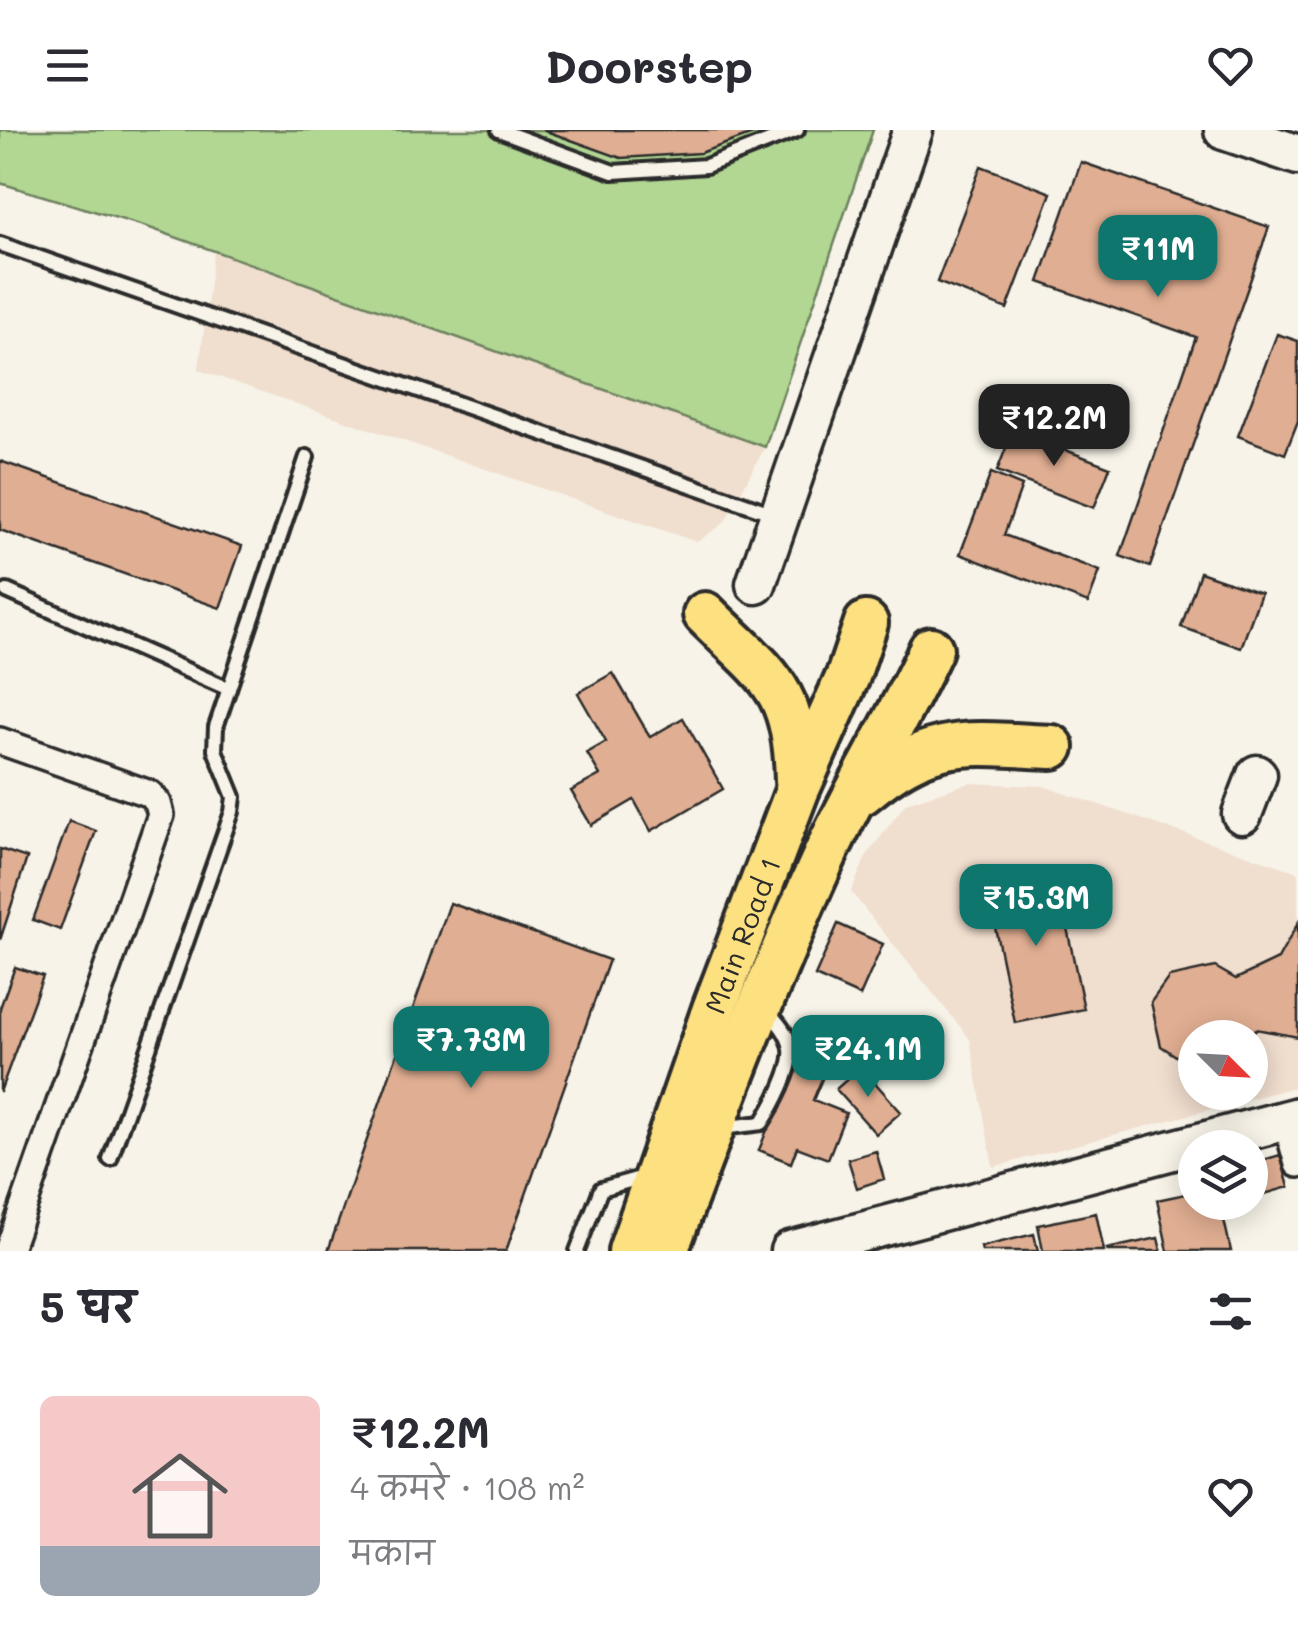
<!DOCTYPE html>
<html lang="hi">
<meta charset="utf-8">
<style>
:root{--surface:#fff;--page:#f2f2f3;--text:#2b2b33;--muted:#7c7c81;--accent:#0f766e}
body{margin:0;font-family:Mali,"Playpen Sans Deva",sans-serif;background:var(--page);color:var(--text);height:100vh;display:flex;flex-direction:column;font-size:38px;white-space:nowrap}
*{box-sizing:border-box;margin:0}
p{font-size:32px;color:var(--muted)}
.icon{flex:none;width:55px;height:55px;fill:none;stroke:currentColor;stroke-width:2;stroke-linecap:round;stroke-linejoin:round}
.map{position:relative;height:1121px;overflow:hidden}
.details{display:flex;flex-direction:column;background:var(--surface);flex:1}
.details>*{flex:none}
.needle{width:65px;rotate:114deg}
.tools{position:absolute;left:1178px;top:890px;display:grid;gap:20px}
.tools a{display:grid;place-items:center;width:90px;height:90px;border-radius:50%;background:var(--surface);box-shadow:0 5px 25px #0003;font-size:50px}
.price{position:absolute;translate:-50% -85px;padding:0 22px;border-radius:20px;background:var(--accent);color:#fff;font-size:32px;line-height:65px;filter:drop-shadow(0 2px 5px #0008)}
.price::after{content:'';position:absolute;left:50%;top:60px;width:30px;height:22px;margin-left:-15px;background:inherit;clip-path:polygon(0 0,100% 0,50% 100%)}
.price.on{background:#222;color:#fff}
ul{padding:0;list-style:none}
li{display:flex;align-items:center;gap:30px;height:250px;padding:0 40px}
li span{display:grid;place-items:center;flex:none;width:280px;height:200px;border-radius:15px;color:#555}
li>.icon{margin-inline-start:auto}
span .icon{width:120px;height:120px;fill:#fffc;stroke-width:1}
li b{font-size:42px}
h2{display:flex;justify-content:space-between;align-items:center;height:120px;padding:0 40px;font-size:42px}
header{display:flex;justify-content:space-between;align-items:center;height:130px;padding:0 40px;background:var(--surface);font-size:45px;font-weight:800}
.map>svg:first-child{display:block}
.built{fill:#f0dece;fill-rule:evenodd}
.green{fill:#b1d793;stroke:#6e815f;stroke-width:2.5}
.building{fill:#e0ae92;stroke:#2b2b2b;stroke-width:2.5}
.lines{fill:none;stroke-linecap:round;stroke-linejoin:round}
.lane-casing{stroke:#2b2b2b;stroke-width:20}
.street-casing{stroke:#2b2b2b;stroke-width:32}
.secondary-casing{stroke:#2b2b2b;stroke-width:45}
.primary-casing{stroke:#2b2b2b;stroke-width:50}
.lane{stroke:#f7f3e8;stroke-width:12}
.street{stroke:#f7f3e8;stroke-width:25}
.secondary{stroke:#f7f3e8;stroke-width:38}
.primary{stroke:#fde080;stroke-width:42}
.labels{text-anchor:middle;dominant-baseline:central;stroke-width:9;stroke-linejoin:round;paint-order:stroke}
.street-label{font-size:28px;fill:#2b2b2b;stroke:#f7f3e8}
</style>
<header><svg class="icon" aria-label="menu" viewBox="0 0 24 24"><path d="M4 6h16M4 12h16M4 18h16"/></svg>Doorstep<svg class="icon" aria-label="heart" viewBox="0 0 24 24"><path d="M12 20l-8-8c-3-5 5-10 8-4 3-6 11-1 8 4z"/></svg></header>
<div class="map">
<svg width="1298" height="1121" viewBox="0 0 1298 1121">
<rect width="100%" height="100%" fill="#f7f3e8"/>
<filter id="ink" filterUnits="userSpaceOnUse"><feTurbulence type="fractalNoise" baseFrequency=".01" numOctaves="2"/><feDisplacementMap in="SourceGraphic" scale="20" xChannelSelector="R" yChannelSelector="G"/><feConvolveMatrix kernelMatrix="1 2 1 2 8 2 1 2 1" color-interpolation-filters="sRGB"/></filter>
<g filter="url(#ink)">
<path class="built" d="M214,120L765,317L724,393L697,412L199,240Z
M970,653L1043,656L1298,742V956L993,1037L970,909L851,762L867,725L906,673ZM1195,908H1250V962H1195Z"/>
<path class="green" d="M0,0H873L765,317L147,97L0,53Z"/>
<path class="building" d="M543,0H764L700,23L621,28Z
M1081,32L1269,97L1150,437L1120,426L1196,207L1039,152Z
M981,36L1051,63L1007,179L937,152Z
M1277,204L1298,211V291L1285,324L1238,306Z
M1013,300L1110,337L1094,378L997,341Z
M0,331L242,416L220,478L0,400Z
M991,343L1022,356L1004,405L1100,441L1088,473L960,424Z
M1200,442L1261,463L1241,518L1181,497Z
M613,543L650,607L683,588L723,659L651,701L634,670L591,695L571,661L600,645L587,623L606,612L578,563Z
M69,691L96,701L60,800L33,790Z
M0,719L27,728L0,810Z
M1056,745L1084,879L1015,893L987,759Z
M450,773L609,830L506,1121H328Z
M1298,793V907L1256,899L1248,908H1195V933L1188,934L1161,916L1151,872L1169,847L1215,837L1236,849L1278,829Z
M838,794L883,814L860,866L815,846Z
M15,837L43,846L0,962V878Z
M794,932L824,944L813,970L846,983L828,1029L797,1017L791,1033L759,1020Z
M861,937L901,982L876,1004L836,959Z
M876,1021L884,1049L857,1058L848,1029Z
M1280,1025L1289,1057L1250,1068V1034Z
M1195,1062V1072H1220L1231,1121H1168L1157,1070Z
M1096,1083L1104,1121H1043L1038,1095Z
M1034,1104L1038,1121H982L981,1117Z
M1158,1108L1161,1121H1108L1107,1119Z"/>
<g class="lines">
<g class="lane-casing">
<path id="lane" d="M499,0L613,42L706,36L797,0
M0,114L777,385
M7,461L229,559
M721,998L762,993C772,978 794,938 791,919C789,904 776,890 766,879
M110,1029L232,682L234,667L215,620L216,597L307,327
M577,1121L601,1059L647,1046"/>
</g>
<g class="street-casing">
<path id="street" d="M0,611L150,664L158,673L161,685L8,1121
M1286,990L1298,1034"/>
</g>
<g class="secondary-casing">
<path id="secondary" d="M1224,0L1298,25
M756,454L913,0
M1242,684L1257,645
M790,1121L1298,987"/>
</g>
<g class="primary-casing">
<g id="primary">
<path d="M705,484C768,547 795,555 797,651"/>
<path d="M862,663C932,604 965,613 1052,617"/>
<path id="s1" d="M630,1121L714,879L797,661L848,546L866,493"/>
<path d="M666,1121C716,987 766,853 826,723C858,653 899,589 931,519"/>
</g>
</g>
<use href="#lane" class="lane"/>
<use href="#street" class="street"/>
<use href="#secondary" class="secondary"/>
<use href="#primary" class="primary"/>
</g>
</g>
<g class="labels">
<g class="street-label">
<text stroke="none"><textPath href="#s1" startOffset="335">Main Road 1</textPath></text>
</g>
</g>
</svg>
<div class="tools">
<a><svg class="needle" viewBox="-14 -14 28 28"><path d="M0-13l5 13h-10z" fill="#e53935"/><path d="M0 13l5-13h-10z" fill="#7c7c81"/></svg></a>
<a><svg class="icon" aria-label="layers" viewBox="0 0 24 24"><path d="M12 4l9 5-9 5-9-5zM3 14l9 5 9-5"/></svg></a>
</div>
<b class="price" style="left:1158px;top:170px">₹11M</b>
<b class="price on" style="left:1054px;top:339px">₹12.2M</b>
<b class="price" style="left:1036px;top:819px">₹15.3M</b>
<b class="price" style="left:471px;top:961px">₹7.73M</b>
<b class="price" style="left:868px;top:970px">₹24.1M</b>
</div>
<section class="details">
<h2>5 घर<svg class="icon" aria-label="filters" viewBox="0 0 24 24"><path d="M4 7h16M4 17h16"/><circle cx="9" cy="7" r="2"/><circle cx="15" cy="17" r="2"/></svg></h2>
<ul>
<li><span style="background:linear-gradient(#f6c9c9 75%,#9aa5b1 0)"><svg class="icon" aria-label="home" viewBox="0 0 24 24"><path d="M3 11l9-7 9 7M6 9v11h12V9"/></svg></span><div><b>₹12.2M</b><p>4 कमरे · 108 m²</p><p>मकान</p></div><svg class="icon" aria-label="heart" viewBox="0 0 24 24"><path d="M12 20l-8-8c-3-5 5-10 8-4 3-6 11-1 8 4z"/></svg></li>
</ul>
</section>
